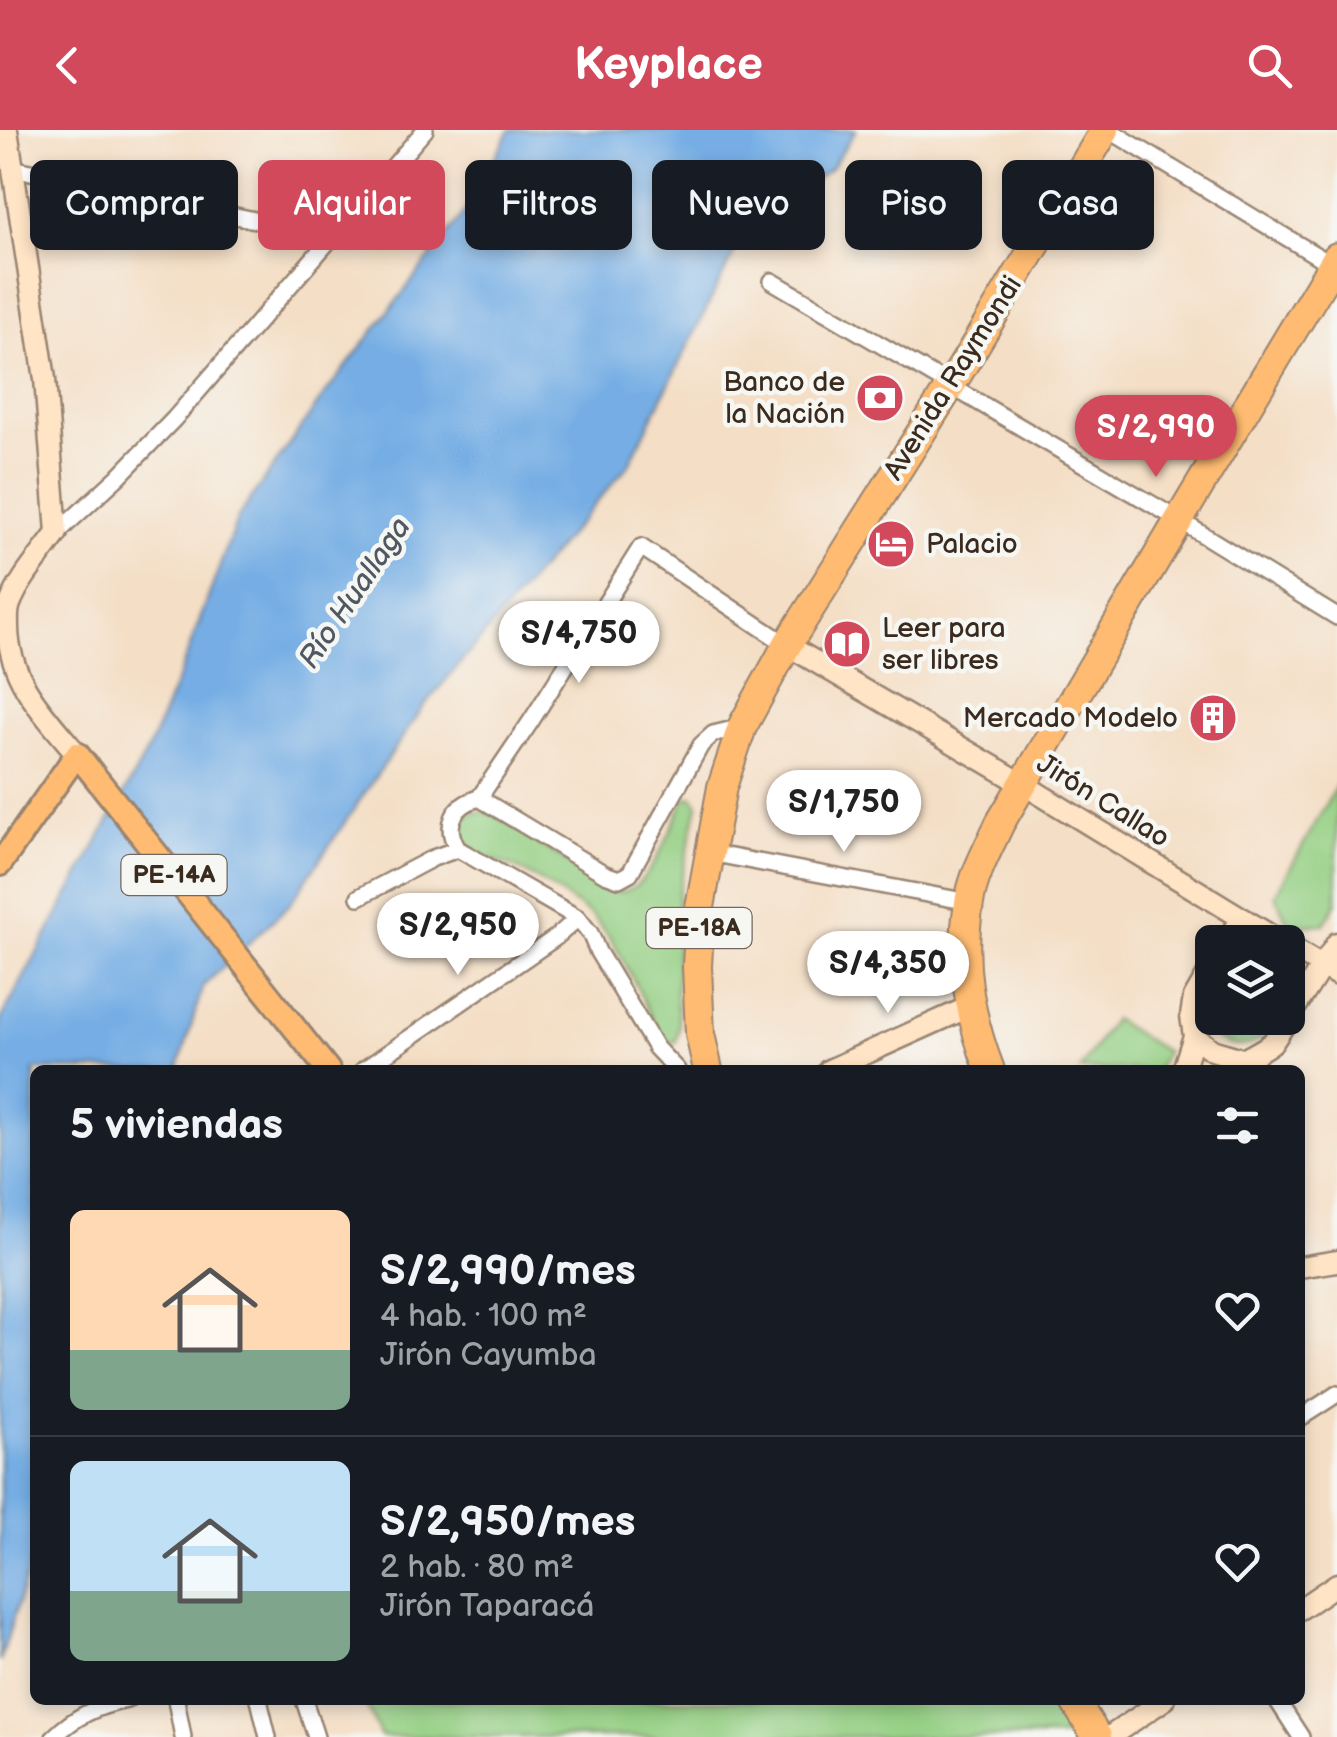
<!DOCTYPE html>
<html lang="es">
<meta charset="utf-8">
<style>
:root{--surface:#171b24;--page:#242831;--text:#f1f3f6;--muted:#9ea1a6;--line:#363941;--accent:#d1495b}
body{margin:0;font-family:"Balsamiq Sans",sans-serif;background:var(--page);color:var(--text);height:100vh;display:flex;flex-direction:column;font-size:38px;white-space:nowrap}
*{box-sizing:border-box;margin:0}
p{font-size:32px;color:var(--muted)}
.icon{flex:none;width:55px;height:55px;fill:none;stroke:currentColor;stroke-width:2;stroke-linecap:round;stroke-linejoin:round}
.map{position:relative;flex:1;overflow:hidden}
.drawer{position:absolute;left:30px;top:935px;width:1275px;height:640px;display:flex;flex-direction:column;background:var(--surface);border-radius:15px;box-shadow:0 5px 15px #0003}
.drawer>*{flex:none}
.hud{position:absolute;left:30px;top:30px;width:1278px;height:90px;display:flex;gap:20px}
.fabs{position:absolute;left:1195px;top:795px;display:grid;gap:20px}
.fabs a{display:grid;place-items:center;width:110px;height:110px;border-radius:15px;background:var(--surface);box-shadow:0 5px 15px #0003;font-size:50px}
.price{position:absolute;translate:-50% -85px;padding:0 22px;border-radius:35px;background:#fff;color:#222;font-size:32px;line-height:65px;filter:drop-shadow(0 2px 5px #0008)}
.price::after{content:'';position:absolute;left:50%;top:60px;width:30px;height:22px;margin-left:-15px;background:inherit;clip-path:polygon(0 0,100% 0,50% 100%)}
.price.selected{background:var(--accent);color:#fff}
ul{padding:0;list-style:none}
li{display:flex;align-items:center;gap:30px;height:250px;padding:0 40px}
li+li{border-top:2px solid var(--line)}
li span{display:grid;place-items:center;flex:none;width:280px;height:200px;border-radius:15px;color:#555}
li>.icon{margin-inline-start:auto}
span .icon{width:120px;height:120px;fill:#fffc;stroke-width:1}
li b{font-size:42px}
h2{display:flex;justify-content:space-between;align-items:center;height:120px;padding:0 40px;font-size:42px}
.pill{padding:0 35px;border-radius:15px;background:var(--surface);box-shadow:0 5px 15px #0003;font-size:35px;line-height:90px}
.pill.selected{background:var(--accent);color:#fff}
header{display:flex;justify-content:space-between;align-items:center;height:130px;padding:0 40px;background:var(--accent);color:#fff;font-size:45px;font-weight:700}
.map>svg:first-child{display:block}
.green{fill:#94cf83;stroke:#687c50;stroke-width:2.5}
.water{fill:#74ade4;stroke:#586c81;stroke-width:2.5}
.lines{fill:none;stroke-linecap:round;stroke-linejoin:round}
.street-casing{stroke:#988472;stroke-width:20}
.secondary-casing{stroke:#988472;stroke-width:25}
.primary-casing{stroke:#988472;stroke-width:28}
.highway-casing{stroke:#988472;stroke-width:32}
.street{stroke:#fff;stroke-width:15}
.secondary{stroke:#ffe4c6;stroke-width:20}
.primary{stroke:#ffbb71;stroke-width:22}
.highway{stroke:#ffbb71;stroke-width:28}
.labels{text-anchor:middle;dominant-baseline:central;stroke-width:9;stroke-linejoin:round;paint-order:stroke}
.shield{fill:#f6f6f2;stroke:#73675e;stroke-width:2.5}
.shield-label{font-size:25px;font-weight:bold;fill:#3b2a1e}
.street-label{font-size:28px;fill:#3b2a1e;stroke:#f6f6f2}
.poi-label{font-size:28px;fill:#3b2a1e;stroke:#f6f6f2;text-anchor:end}
.water-label{font-size:30px;font-style:italic;fill:#4f5863;stroke:#f6f6f2}
</style>
<header><svg class="icon" aria-label="back" viewBox="0 0 24 24"><path d="M15 5l-7 7 7 7"/></svg>Keyplace<svg class="icon" aria-label="search" viewBox="0 0 24 24"><circle cx="10" cy="10" r="6"/><path d="M15 15l6 6"/></svg></header>
<div class="map">
<svg width="1337" height="1607" viewBox="0 0 1337 1607">
<rect width="100%" height="100%" fill="#f6f6f2"/>
<filter id="ink" filterUnits="userSpaceOnUse"><feTurbulence type="fractalNoise" baseFrequency=".01" numOctaves="2"/><feDisplacementMap in="SourceGraphic" scale="20" xChannelSelector="R" yChannelSelector="G"/><feConvolveMatrix kernelMatrix="1 2 1 2 8 2 1 2 1" color-interpolation-filters="sRGB"/></filter>
<filter id="wash" filterUnits="userSpaceOnUse"><feTurbulence type="fractalNoise" baseFrequency=".0048" numOctaves="4" result="noise"/><feDisplacementMap in="SourceGraphic" scale="40" xChannelSelector="R" yChannelSelector="G"/><feGaussianBlur stdDeviation="2.25" result="paint"/><feColorMatrix in="noise" values="0 0 0 0 0 0 0 0 0 0 0 0 0 0 0 0 0 1.4 0 .05"/><feComposite in="paint" operator="in"/></filter>
<g filter="url(#wash)">
<rect width="100%" height="100%" fill="#f4dec5"/>
<path class="green" d="M1337,655V773L1324,794L1289,795L1275,765Z
M692,666L698,675L678,763L676,870L679,897L676,912L663,910C646,879 615,802 588,783C567,768 544,752 522,741C504,732 479,729 466,713C461,707 461,699 460,691C470,679 483,680 497,686L608,759C645,779 672,693 685,669Z
M1212,855V888H1274C1270,894 1266,903 1261,908C1240,925 1207,912 1203,886C1202,875 1207,864 1212,855Z
M1113,889L1166,922L1156,940H1080Z
M364,1570H1050L1073,1607H381Z"/>
<path class="water" d="M510,0H856L831,38L748,95L629,334L423,577L289,775L203,856L178,940H35V1416L0,1532V891L149,618L182,538L238,387L319,272L465,82Z"/>
</g>
<g filter="url(#ink)">
<g class="lines">
<g class="street-casing">
<path id="street" d="M1109,0L1337,138
M12,38L334,107
M772,151L1179,390L1337,487
M57,403L118,347L174,289L425,0
M479,668L531,591L641,417L787,515
M458,719C443,695 454,675 479,668L605,744L619,749L630,743L701,615L713,604L742,597
M458,719L578,788L590,803L598,822L656,918L677,940
M710,723L969,772
M359,767L433,728L458,719
M363,940L555,808L578,788
M1300,1288L1337,1264
M176,1570L183,1607
M259,1570L268,1607
M304,1570L316,1607
M1277,1570L1301,1607
M54,1607C75,1586 98,1576 127,1570"/>
</g>
<g class="secondary-casing">
<path id="secondary" d="M7,0L45,249L57,403C41,426 20,448 10,474C7,482 8,490 8,497C8,549 45,586 77,624
M787,515L1023,654L1281,812
M1227,812L1242,788
M1288,816L1337,845
M1194,906L1212,920L1242,929
M829,940L969,877
M1183,940L1194,906L1191,886L1194,868L1212,837
M1228,940C1242,929 1259,923 1273,912L1337,813
M1300,1137L1337,1131
M1300,1479L1337,1454
M1109,1607L1164,1570"/>
</g>
<g class="primary-casing">
<path id="primary" d="M0,734L77,624L328,940"/>
</g>
<g class="highway-casing">
<path id="highway" d="M708,940L700,904L697,837L700,777L722,657L742,597L787,515L951,255L1105,0
M990,940C969,886 959,831 969,773C973,745 988,719 1000,693L1179,390L1337,127
M1074,1570L1097,1607"/>
</g>
<use href="#street" class="street"/>
<use href="#secondary" class="secondary"/>
<use href="#primary" class="primary"/>
<use href="#highway" class="highway"/>
</g>
</g>
<defs>
<g id="bank-disc" transform="scale(2.5)"><circle r="9.5" fill="#d1495b" stroke="#f6f6f2"/><path d="M-6-4H6V4H-6ZM0-2.3a2.3 2.3 0 1 0 0 4.6a2.3 2.3 0 1 0 0-4.6Z" fill="#fff"/></g>
<g id="hotel-disc" transform="scale(2.5)"><circle r="9.5" fill="#d1495b" stroke="#f6f6f2"/><path d="M-6-4.5h1.5V1H6V5H4.5V3h-9V5H-6ZM-4 0a1.8 1.8 0 1 1 3.6 0ZM.5 0V-2.5h3Q6-2.5 6 0Z" fill="#fff"/></g>
<g id="library-disc" transform="scale(2.5)"><circle r="9.5" fill="#d1495b" stroke="#f6f6f2"/><path d="M-6-4Q-3-5.5-.7-3.5V5Q-3 3-6 4ZM6-4Q3-5.5 .7-3.5V5Q3 3 6 4Z" fill="#fff"/></g>
<g id="building-disc" transform="scale(2.5)"><circle r="9.5" fill="#d1495b" stroke="#f6f6f2"/><path d="M-4-6H4V6H1V3H-1V6H-4ZM-2.5-4.3h1.7v1.8h-1.7ZM.8-4.3h1.7v1.8H.8ZM-2.5-1h1.7V.8h-1.7ZM.8-1h1.7V.8H.8Z" fill="#fff"/></g>
</defs>
<g fill-rule="evenodd">
<use href="#bank-disc" x="880" y="268"/>
<use href="#hotel-disc" x="891" y="414"/>
<use href="#library-disc" x="847" y="514"/>
<use href="#building-disc" x="1213" y="588"/>
</g>
<g class="labels">
<g class="shield">
<rect x="121.5" y="725" width="105" height="40" rx="8"/>
<rect x="646.5" y="778" width="105" height="40" rx="8"/>
</g>
<g class="shield-label">
<text x="174" y="745">PE-14A</text>
<text x="699" y="798">PE-18A</text>
</g>
<g class="street-label">
<text transform="translate(953 248) rotate(-58)">Avenida Raymondi</text>
<text transform="translate(1103 671) rotate(32)">Jirón Callao</text>
</g>
<g class="poi-label">
<text x="845" y="252">Banco de<tspan x="845" dy="32">la Nación</tspan></text>
<text x="926" y="414" text-anchor="start">Palacio</text>
<text x="882" y="498" text-anchor="start">Leer para<tspan x="882" dy="32">ser libres</tspan></text>
<text x="1178" y="588">Mercado Modelo</text>
</g>
<g class="water-label">
<text transform="translate(355 463) rotate(-56)">Río Huallaga</text>
</g>
</g>
</svg>
<div class="fabs">
<a><svg class="icon" aria-label="layers" viewBox="0 0 24 24"><path d="M12 4l9 5-9 5-9-5zM3 14l9 5 9-5"/></svg></a>
</div>
<b class="price selected" style="left:1156px;top:350px">S/2,990</b>
<b class="price" style="left:579px;top:556px">S/4,750</b>
<b class="price" style="left:844px;top:725px">S/1,750</b>
<b class="price" style="left:458px;top:848px">S/2,950</b>
<b class="price" style="left:888px;top:886px">S/4,350</b>
<div class="hud">
<a class="pill">Comprar</a>
<a class="pill selected">Alquilar</a>
<a class="pill">Filtros</a>
<a class="pill">Nuevo</a>
<a class="pill">Piso</a>
<a class="pill">Casa</a>
</div>
<section class="drawer">
<h2>5 viviendas<svg class="icon" aria-label="filters" viewBox="0 0 24 24"><path d="M4 7h16M4 17h16"/><circle cx="9" cy="7" r="2"/><circle cx="15" cy="17" r="2"/></svg></h2>
<ul>
<li><span style="background:linear-gradient(#ffd9b3 70%,#7fa58c 0)"><svg class="icon" aria-label="home" viewBox="0 0 24 24"><path d="M3 11l9-7 9 7M6 9v11h12V9"/></svg></span><div><b>S/2,990/mes</b><p>4 hab. · 100 m²</p><p>Jirón Cayumba</p></div><svg class="icon" aria-label="heart" viewBox="0 0 24 24"><path d="M12 20l-8-8c-3-5 5-10 8-4 3-6 11-1 8 4z"/></svg></li>
<li><span style="background:linear-gradient(#bfe0f5 65%,#7fa58c 0)"><svg class="icon" aria-label="home" viewBox="0 0 24 24"><path d="M3 11l9-7 9 7M6 9v11h12V9"/></svg></span><div><b>S/2,950/mes</b><p>2 hab. · 80 m²</p><p>Jirón Taparacá</p></div><svg class="icon" aria-label="heart" viewBox="0 0 24 24"><path d="M12 20l-8-8c-3-5 5-10 8-4 3-6 11-1 8 4z"/></svg></li>
</ul>
</section>
</div>
